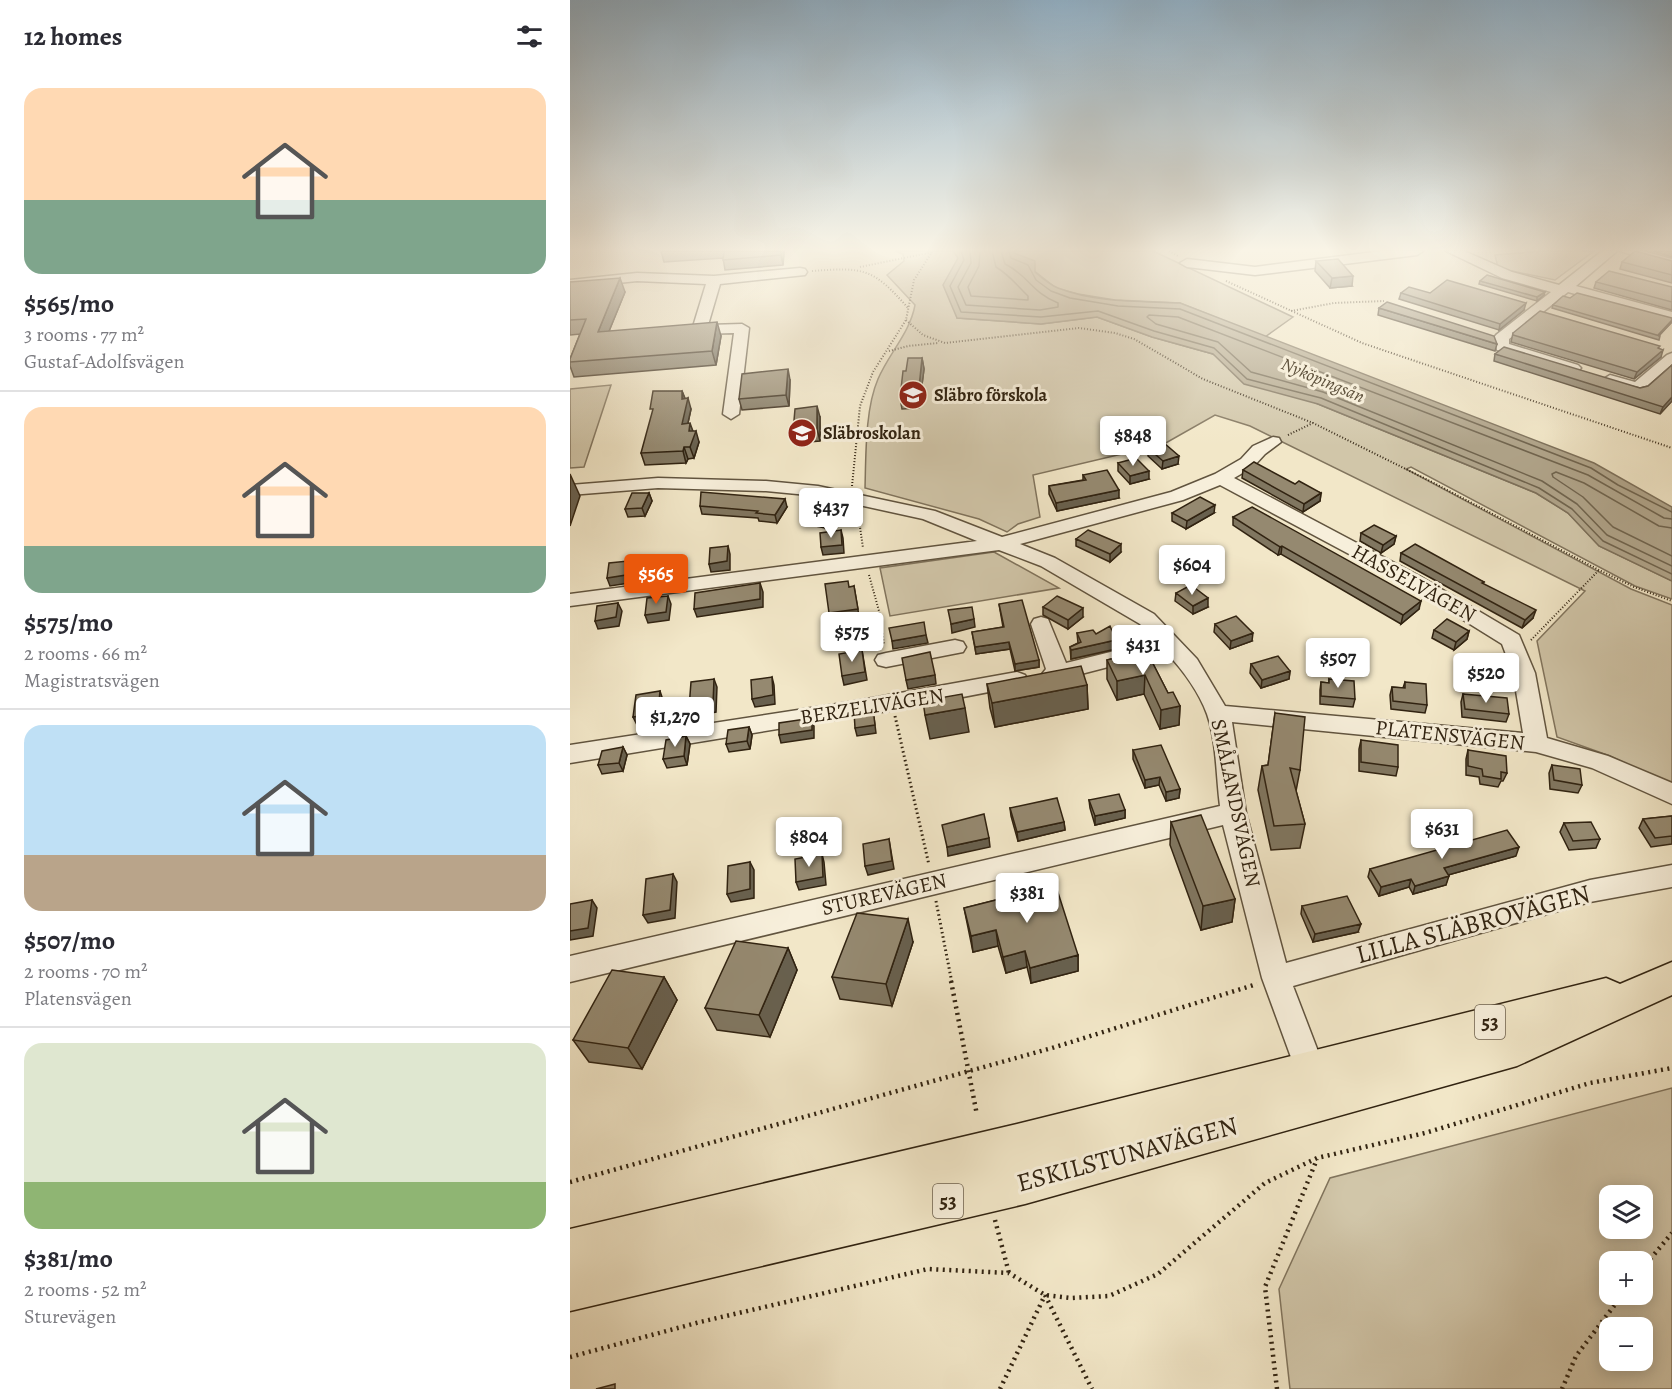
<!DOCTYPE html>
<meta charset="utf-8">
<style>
:root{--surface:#fff;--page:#f7f7f7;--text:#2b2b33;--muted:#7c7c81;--line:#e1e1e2;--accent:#ea580c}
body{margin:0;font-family:Alegreya,serif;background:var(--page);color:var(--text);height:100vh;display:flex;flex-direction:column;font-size:22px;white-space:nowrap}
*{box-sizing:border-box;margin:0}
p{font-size:20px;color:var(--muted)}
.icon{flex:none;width:33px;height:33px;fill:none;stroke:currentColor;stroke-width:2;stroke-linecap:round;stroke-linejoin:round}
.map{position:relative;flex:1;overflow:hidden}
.side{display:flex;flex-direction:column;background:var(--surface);width:570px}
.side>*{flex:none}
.fabs{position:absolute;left:1029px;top:1185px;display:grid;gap:12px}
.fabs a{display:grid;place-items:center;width:54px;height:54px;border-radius:12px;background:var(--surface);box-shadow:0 3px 15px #0003;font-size:30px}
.price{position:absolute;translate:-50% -51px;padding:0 14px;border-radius:6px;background:#fff;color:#222;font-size:20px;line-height:39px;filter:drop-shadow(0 2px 3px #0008)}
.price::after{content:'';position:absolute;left:50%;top:36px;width:18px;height:14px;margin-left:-9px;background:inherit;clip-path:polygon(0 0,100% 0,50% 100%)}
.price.selected{background:var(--accent);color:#fff}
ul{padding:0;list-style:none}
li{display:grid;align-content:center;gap:12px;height:318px;padding:0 24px}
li+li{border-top:2px solid var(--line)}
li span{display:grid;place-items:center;height:186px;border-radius:18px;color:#555}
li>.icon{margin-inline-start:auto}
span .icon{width:108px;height:108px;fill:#fffc;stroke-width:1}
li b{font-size:26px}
h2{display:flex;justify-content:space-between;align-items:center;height:72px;padding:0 24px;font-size:26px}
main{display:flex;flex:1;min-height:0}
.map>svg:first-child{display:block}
.green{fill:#d1c6a9;stroke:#81745d;stroke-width:1.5;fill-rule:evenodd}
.water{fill:#b0a48a;stroke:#7d705a;stroke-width:1.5}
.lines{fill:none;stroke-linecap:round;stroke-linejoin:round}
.shore{stroke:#70644e;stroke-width:1.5}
.minor-casing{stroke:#61543f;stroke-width:3}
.major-casing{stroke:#312311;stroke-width:3}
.path-far2{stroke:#312311;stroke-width:2;stroke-dasharray:1 2;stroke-linecap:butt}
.path-far1{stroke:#312311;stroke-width:3;stroke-dasharray:1.5 3;stroke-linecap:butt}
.path{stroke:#312311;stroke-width:4.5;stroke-dasharray:2 4.5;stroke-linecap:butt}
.minor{fill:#f7efdb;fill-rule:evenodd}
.major{fill:#f2e7c8;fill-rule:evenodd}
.wall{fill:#807660;stroke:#312311;stroke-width:1.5}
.shaded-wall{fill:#68604e;stroke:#312311;stroke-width:1.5}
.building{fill:#958970;stroke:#312311;stroke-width:1.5}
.labels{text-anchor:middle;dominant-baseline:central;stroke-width:6;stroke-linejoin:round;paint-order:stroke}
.far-water-label{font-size:18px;font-style:italic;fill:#5d503b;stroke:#f7efdb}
.far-poi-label{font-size:18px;font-weight:bold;fill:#312311;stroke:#f7efdb;text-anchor:start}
.shield{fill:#f7efdb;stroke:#6c604e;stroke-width:1.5}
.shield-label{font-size:20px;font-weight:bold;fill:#312311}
.street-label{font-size:21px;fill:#312311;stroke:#f7efdb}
.near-street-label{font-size:26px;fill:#312311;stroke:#f7efdb}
</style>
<main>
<section class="side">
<h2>12 homes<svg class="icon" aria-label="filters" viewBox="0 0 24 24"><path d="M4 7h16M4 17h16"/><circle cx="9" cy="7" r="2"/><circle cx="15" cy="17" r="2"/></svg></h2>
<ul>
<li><span style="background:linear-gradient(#ffd9b3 60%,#7fa58c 0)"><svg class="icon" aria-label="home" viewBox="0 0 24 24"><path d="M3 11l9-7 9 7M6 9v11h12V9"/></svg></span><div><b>$565/mo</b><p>3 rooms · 77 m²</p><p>Gustaf-Adolfsvägen</p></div></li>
<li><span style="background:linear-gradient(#ffd9b3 75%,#7fa58c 0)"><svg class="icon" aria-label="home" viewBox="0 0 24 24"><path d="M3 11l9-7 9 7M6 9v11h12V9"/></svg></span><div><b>$575/mo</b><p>2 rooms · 66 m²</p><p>Magistratsvägen</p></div></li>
<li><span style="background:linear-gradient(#bfe0f5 70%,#b9a48a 0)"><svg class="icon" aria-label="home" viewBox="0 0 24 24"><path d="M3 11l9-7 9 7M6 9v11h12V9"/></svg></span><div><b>$507/mo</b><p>2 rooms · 70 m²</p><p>Platensvägen</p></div></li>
<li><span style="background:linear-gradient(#dfe7d0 75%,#8fb573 0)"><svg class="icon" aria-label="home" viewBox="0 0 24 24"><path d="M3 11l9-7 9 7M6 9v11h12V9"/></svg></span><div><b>$381/mo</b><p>2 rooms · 52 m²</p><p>Sturevägen</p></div></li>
</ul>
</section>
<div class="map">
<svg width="1102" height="1389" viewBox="0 0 1102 1389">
<rect width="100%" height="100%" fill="#f2e7c8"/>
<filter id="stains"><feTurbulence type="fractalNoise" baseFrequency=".00333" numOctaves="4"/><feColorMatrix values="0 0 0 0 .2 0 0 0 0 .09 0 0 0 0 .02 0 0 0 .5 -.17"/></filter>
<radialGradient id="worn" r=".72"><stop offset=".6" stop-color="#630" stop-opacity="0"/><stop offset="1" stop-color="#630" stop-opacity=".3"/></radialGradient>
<path class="green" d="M325,251H383L388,257L387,318L471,324L527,317L582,337L643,354L748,404L966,493L998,513L1029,546L1102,581V599L1065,586L841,467L836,469L1061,589L1102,605V786L1040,756L987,737L967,641L1015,591L680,426L645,415L594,444L463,475L470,517L448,524L437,532L409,519L295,488C296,455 295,409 308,379C319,353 340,333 345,305L317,275L334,261L333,254Z
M439,251H583L723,317L695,337L610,303L545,300L508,294L486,288Z
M973,251H1024L985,280L928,268L925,255Z
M41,385L14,467L0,468V389Z
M424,552L489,588L320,616L310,568Z
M1102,1088V1389H720L709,1289L760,1178ZM1040,1196H1072V1228H1040ZM1040,1262H1072V1294H1040ZM1040,1328H1072V1360H1040Z"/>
<path class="water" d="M383,251H439L465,261V272C472,278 480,285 488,288C526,303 571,301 610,303L1024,463L1102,507V581L1029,546L998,513L966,493L748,404L674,384L643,354L582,337L527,317L471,324L387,318L373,285L388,258Z"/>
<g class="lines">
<path class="shore" d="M391,251L394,260L380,286L391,312L471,317L528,311L584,331L644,348L677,379L751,398L969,488L1002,509L1033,541L1102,574
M400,251L401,263L388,287L396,305L470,310L488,307V303C462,293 457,274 435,264L431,251
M410,251L409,266L398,287L401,296L458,300V296C445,284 442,277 426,267L422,251
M439,251L441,258L458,265L466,280L481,291L500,298L548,306L610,309L1021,468L1048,485L1102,512
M1102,519L1094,518L1018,475L608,317L579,315L577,317L586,324L648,342L681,372L753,392L972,481L1007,504L1037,535L1102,566
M1102,528L1089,526L1014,483L986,472L982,474L983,477L1013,497L1043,527L1102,556"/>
<g class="minor-casing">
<path id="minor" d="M812,251H853L847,255L685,275L617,267L610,263L617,259L685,267Z
M876,251H894L942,272L989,285L1032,251H1047L1006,286L1102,312V320L998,292L939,339V344L1008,365L1011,368L1008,371H998L927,350L924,338L926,335L981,292L932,278Z
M1050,251H1073L1102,259V267Z
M230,268L235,269L237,272L235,275L150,284L138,325L172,324L179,328L169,414L161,419L153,414L164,333L129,334L122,330L136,284L67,281L0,288V280L67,273L144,276Z
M1102,353V366L1074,391L1068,393L1034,383L1032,380L1040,375L1065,382L1097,355Z
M703,437L709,438L711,442L695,454L683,467L664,478L851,577L949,635L965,673L977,738L1038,756L1102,783V804L1022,768L966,752L662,722L676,813L716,963L1020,880L1102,865V887L1020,902L723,986L759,1080L755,1090L744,1095L733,1090L692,978L653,825L0,982V956L650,806C646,776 647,743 637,714C629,692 612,669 596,652L488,680L475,679L472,674L476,669L461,624L464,619L471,617L478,619L496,663L585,641L570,624L471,566L429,550L0,606V594L407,541L353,519L248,496L196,491L88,488L0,495V485L88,478L196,481L248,486L365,511L432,537L601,492L645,474L671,459L683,446ZM650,485L837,585L932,644L943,673L953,733L655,706L627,659L584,614L485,558L450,544L613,500Z
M385,640L393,642L396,647L393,652L316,667L308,665L305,660L308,655L316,653Z
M447,672L455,675L458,680L455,685L336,708L0,763V745L280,702Z"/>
</g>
<g class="major-casing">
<path id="major" d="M1102,962V995L947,1066L455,1204L0,1311V1229L447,1124L1036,978L1050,984Z"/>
</g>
<path class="path-far2" d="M599,251L608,256
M290,267L363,252
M242,271C294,267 303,268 338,308
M656,281L792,343L1102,448
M721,311L764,303L814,301
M336,320L353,335L375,343L509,328L545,333L564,339L633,379L743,423L862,482L1029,570L1064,587L1102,601
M319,351L338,346L368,343
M718,435L743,423
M282,486L290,406L303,372L336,320L344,280L362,252
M288,513L293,548
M299,575L309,611L314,645
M961,640L1029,570"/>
<path class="path-far1" d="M325,716L359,865
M366,901L382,983"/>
<path class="path" d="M381,981L407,1115
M0,1182L482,1048L687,984
M425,1220L439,1273
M1072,1269L1102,1233
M475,1295L522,1389
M0,1357L130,1322L358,1269L439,1273L475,1295L501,1298L539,1296L588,1274L695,1183L747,1158L855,1133L1020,1083L1102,1068
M430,1389L475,1295
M707,1389L695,1287L747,1159
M992,1389L1006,1356L1053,1294"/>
<use href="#minor" class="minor"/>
<use href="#major" class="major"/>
</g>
<path class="wall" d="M91,251H214L213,265L155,270L153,258L94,262Z
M1083,251H1102V257Z
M746,261L782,286L760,288L745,271Z
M1102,261V283L1050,269L1052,262Z
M910,281L974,295L967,301L909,284Z
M0,282L55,292L39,331L151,336L146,365L4,377L0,366V359L10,334L0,335Z
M1026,282L1102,287V310L1024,288Z
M831,293L954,310L929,330L829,299Z
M983,305L1102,320V322L1089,335L1090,336L1089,340L982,308Z
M809,308L927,344L925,351L808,315Z
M943,333L1089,349L1091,357L1064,379L941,342Z
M925,354L1070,388L1078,386L1102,365V401L1090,414L924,361Z
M352,358L354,369L349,408L332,409L330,398L336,371Z
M220,380L219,406L172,410L169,399Z
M112,391L115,398L121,409L118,423L129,442L124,458L118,459L116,463L75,465L71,453Z
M250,417V441L226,443L223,432Z
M578,448L608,464L592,469L578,456Z
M548,463L579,479L560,484L548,471Z
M673,470L725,484L751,493L750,501L733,512L672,478Z
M513,475L549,498L487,511L479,494V486L513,480Z
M79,493L82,501L75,516L58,517L55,509Z
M266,505L268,513L255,528L236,524L234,516Z
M130,506L217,507L207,523L189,521L188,518L132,514Z
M602,513H644L616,529L602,521Z
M663,517L849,609L831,624L711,554L708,555L663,525Z
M791,533L826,536L824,544L811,553L790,541Z
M506,539L551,552L540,562L506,546Z
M831,553L914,582L913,584L963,618L952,628L830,561Z
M606,593L638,607L623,614L605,601Z
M429,604L469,660V667L445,671L440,649L406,654L402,632L433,627Z
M473,607L513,617L498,629L473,615Z
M645,624L682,641L660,649L644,632Z
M864,630L899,631L897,639L884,650L862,638Z
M507,633L526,634L546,640V649L501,659L500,647L508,643Z
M576,650L598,693L610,706L609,725L590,729L574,694L547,700L537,679V660Z
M681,664L720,671L719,679L691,688L680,673Z
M759,679L785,699L783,707L750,704V690L751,682L759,683Z
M835,682L857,705L855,713L821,709L820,695L822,687L833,688Z
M417,684L517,685L518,709L425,727L420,708Z
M893,694L939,714L936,722L892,717L891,702Z
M705,713L730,770L726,791L735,824L730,848L701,850L688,790L692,766L698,765Z
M179,727L182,735L180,749L159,752L156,744Z
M116,736L120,744L117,765L97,768L93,759Z
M791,740L828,767L826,776L789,771V749Z
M53,747L57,755L53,771L32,774L28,765Z
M563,750L610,789L609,798L596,801L589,785L575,788L563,759Z
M898,750L937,773L933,781H931L928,787L910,784L909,777L896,775V759Z
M982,765L1012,785L1008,793L980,789L979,773Z
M519,800L555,810V818L525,825L520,808Z
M440,808L494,822L495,830L448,841L441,816Z
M1102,816V844L1081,847L1069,828L1073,819Z
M601,822L665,899L662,922L631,930L600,845Z
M994,823L1030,839L1026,848L999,850L990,832Z
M946,856L878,875L876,885L843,894L839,887L809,896L798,877L800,869Z
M449,889L508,955V971L461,983L457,967L436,973L428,946L403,952L394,908L449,894Z
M732,906L788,932L743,942L731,914Z
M343,942L322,1006L270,999L262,977Z
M218,948L227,970L200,1037L147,1030L135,1008Z
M94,977L107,1000L72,1069L19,1062L3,1040Z"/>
<path class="shaded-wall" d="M211,251H214L213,265L211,255Z
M783,276L782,286L760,288L762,278Z
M50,278L55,292L33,346L28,332Z
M975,292L974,295L967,301V297Z
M956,303L954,310L929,330L930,324Z
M1102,320V322L1089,336L1088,335Z
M147,322L151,336L146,365L142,351Z
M1093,350L1091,357L1064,379L1067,372Z
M352,358L354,369L349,408L348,397Z
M218,369L220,380L219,406L216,395Z
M112,391L116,402L118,398L121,409L115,436L112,424Z
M1102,397V401L1090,414L1093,407Z
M247,406L250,417V441L247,429Z
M120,423L124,434L126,431L129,442L124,458L120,447L119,431Z
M114,447L118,459L116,463L113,451Z
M609,456L608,464L592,469L593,461Z
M579,471V479L560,484V476Z
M0,474L10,496L0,526Z
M549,490V498L487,511L486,503Z
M79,493L82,501L75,516L72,508Z
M751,493L750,501L733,512L734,504Z
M215,499L217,507L207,523L205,515Z
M266,505L268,513L255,528L253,520Z
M645,505L644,513L616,529L617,521Z
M271,530L273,538L274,553L253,555L251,547Z
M826,536L824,544L811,553L813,545Z
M551,544V552L540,562V554Z
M158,546L160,554V570L141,572L139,564Z
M712,546L711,554L708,555L710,547Z
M58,561L61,569L59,583L40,586L37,578Z
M190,583L193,592V607L127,617L124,609Z
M284,586L289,616L261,621L259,613Z
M98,596L101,604L99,620L78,623L75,615Z
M638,598V607L623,614V606Z
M851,601L849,609L831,624L833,615Z
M48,603L52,611L49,626L28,629L25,621Z
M513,608V617L498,629V620Z
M966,610L963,618L952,628L955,620Z
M404,619L405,627L382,633L381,624Z
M899,631L897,639L884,650L886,642Z
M683,633L682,641L660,649L661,641Z
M356,635L358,643L323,649L322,641Z
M546,640V649L501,659V650Z
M439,642L440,649L406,654L405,647Z
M292,650L297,680L274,685L272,676Z
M469,660V667L445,671V664Z
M720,671L719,679L691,688L692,680Z
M365,675L366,684L338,689L336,680Z
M575,675L574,694L547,700V681Z
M202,677L204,685L205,704L185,707L182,699Z
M144,679L147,687L146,712L123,716L119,708Z
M517,685L518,709L425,727L422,703Z
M90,691L93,700L91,721L67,725L63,717Z
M610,706L609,725L590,729L591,710Z
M395,708L399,732L360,739L355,715Z
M303,709L306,733L287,736L285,728Z
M242,718L244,726V738L211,743L209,735Z
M179,727L182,735L180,749L177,741Z
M116,736L120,744L117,765L114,756Z
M53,747L57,755L53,771L49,763Z
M590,777L589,785L575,788V780Z
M610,789L609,798L596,801V792Z
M555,810V818L525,825V816Z
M494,822L495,830L448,841L447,832Z
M419,838L420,847L378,856L377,847Z
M319,839L324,869L298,875L295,866Z
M949,847L946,856L871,877L874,868Z
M252,854L254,862L256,885L229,890L226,882Z
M180,862L184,870V898L161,902L157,894Z
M103,874L107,882L105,918L78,923L73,915Z
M879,876L876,885L843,894L845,886Z
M841,879L839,887L809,896L811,887Z
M665,899L662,922L631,930L633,906Z
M22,900L27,908L23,936L0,940V931Z
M338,919L343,942L322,1006L316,984Z
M791,924L788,932L743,942L745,934Z
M426,930L428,946L403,952L401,936Z
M218,948L227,970L200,1037L189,1015Z
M455,951L457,967L436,973L433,957Z
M508,955V971L461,983L460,968Z
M94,977L107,1000L72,1069L58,1048Z"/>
<path class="building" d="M154,251H211V255L153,260Z
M1065,251L1102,261V275L1052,262Z
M768,259L783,276L762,278L746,261Z
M1039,271L1102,287V302L1026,282Z
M917,275L975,292L967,297L910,281Z
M50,278L28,332L147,322L142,351L0,362V359L16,319L0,320V282Z
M877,280L956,303L930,324L831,293L839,287L860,293Z
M1007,293L1102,318V320L1088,335L1090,336L983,305L993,296L1000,298Z
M817,302L924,336L927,344L809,308Z
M970,311L1090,346L1088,348L1093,350L1067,372L943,335V333Z
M934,347L1070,388L1078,386L1102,365V397L1093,407L925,354Z
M338,358H352L348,397L330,398L333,371H336Z
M218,369L216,395L169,399L172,374Z
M83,391H112V399L118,398L112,424L120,423L119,431H126L120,447H114L113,451L71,453L83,409H80Z
M247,406V429L223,432L225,409Z
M594,443L609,456L593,461L578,448Z
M566,458L579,471L560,476L548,463Z
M684,462L725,484L729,481L751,493L734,504L673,470Z
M537,470L549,490L486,503L479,486L516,480L513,475Z
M131,492L215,499L205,515L186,513L188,511L130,506Z
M62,493H79L72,508L55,509Z
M630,497L645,505L617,521L602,513Z
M248,501L266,505L253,520L234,516Z
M682,507L851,601L833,615L712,546L710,547L663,517Z
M804,525L826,536L813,545L791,533Z
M271,530L272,545L251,547L250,533Z
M518,530L551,544L540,554L506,539Z
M845,544L914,582L912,583L966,610L955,620L831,553Z
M158,546L157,561L139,564L140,548Z
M58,561L56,575L37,578L39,563Z
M278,581L279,587L284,586L288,609L259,613L255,584Z
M190,583V599L124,609L125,593Z
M621,585L638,598L623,606L606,593Z
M98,596L96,612L75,615L77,598Z
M487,596L513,608L498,620L473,607Z
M452,600L469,660L445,664L439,642L405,647L402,632L434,627L429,604Z
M48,603L46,617L25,621L27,606Z
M402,607L404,619L381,624L378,610Z
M666,616L683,633L661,641L645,624Z
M877,619L899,631L886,642L864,630Z
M354,622L356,635L322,641L319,628Z
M540,626L546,640L501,650L500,647L511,642L507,633L523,630L526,634Z
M292,650L295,672L272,676L269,654Z
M576,650L598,693L603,692L610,706L591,710L575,675L547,681L537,660Z
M360,652L365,675L336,680L332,658Z
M708,656L720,671L692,680L681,664Z
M511,666L517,685L422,703L417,684Z
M202,677L203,695L182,699L181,680Z
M144,679L143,704L119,708L121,682Z
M759,679L784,681L785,699L751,696V682L759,683Z
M835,682L856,684L857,705L823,701L822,687L835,688Z
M90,691L88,713L63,717L66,695Z
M369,692L370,698L392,694L395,708L355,715L352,695Z
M893,694L937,698L939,714L895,709Z
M303,709L305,725L285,728L284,712Z
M705,713L735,717L730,770L720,768L735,824L704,826L692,766L698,765Z
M242,718V730L209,735V723Z
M179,727L177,741L156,744L158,730Z
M116,736L114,756L93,759L96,740Z
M791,740L828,745V767L791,762Z
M591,745L610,789L596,792L590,777L575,780L563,750Z
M53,747L49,763L28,765L32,751Z
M898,750L936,756L937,773L931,772V779L913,776L912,769L898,766Z
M982,765L1010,769L1012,785L984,780Z
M549,794L555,810L525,816L519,800Z
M487,798L494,822L447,832L440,808Z
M414,814L419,838L377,847L372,825Z
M631,815L665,899L633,906L601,822Z
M1102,816V836L1085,838L1073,819Z
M1021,822L1030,839L1003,841L994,823Z
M937,830L949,847L874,868L879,876L845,886L841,879L811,887L800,869Z
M319,839L322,861L295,866L293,844Z
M252,854L253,877L226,882L225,859Z
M180,862V889L157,894L158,866Z
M103,874L100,910L73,915L76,879Z
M484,880L508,955L460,968L455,951L433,957L426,930L401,936L394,908L450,894L449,889Z
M777,896L791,924L745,934L732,906Z
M22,900L18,928L0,931V904Z
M287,913L338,919L316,984L262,977Z
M166,941L218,948L189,1015L135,1008Z
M42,970L94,977L58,1048L3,1040Z
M45,1384V1389H26Z"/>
<linearGradient id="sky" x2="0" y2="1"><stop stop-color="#91aec2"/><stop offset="0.56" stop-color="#f9f4e6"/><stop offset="1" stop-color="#f9f4e6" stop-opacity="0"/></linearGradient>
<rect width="1102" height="446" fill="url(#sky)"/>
<defs>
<g id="school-disc" transform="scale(1.5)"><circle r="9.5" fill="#8f2418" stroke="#f7efdb"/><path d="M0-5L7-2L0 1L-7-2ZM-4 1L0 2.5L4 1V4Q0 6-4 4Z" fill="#fff"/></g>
</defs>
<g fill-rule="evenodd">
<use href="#school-disc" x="343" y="395"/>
<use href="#school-disc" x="232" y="433"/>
</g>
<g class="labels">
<g class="far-water-label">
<text transform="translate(753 380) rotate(23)">Nyköpingsån</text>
</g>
<g class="far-poi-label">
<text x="364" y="395">Släbro förskola</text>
<text x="253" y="433">Släbroskolan</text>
</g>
<g class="shield">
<rect x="905" y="1005" width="30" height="34" rx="4.5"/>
<rect x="363" y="1184" width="30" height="34" rx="4.5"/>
</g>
<g class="shield-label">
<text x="920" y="1022">53</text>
<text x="378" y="1201">53</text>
</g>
<g class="street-label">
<text transform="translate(844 583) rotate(29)">HASSELVÄGEN</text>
<text transform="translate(302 706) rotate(-9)">BERZELIVÄGEN</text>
<text transform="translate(880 735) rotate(6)">PLATENSVÄGEN</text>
<text transform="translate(666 803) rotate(78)">SMÅLANDSVÄGEN</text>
<text transform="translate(314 894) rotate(-13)">STUREVÄGEN</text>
</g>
<g class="near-street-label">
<text transform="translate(903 924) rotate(-15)">LILLA SLÄBROVÄGEN</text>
<text transform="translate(557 1154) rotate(-15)">ESKILSTUNAVÄGEN</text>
</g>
</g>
<rect width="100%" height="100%" filter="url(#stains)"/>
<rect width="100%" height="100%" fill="url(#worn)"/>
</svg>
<div class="fabs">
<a><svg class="icon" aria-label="layers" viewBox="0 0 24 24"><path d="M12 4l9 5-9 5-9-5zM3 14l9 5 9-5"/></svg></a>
<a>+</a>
<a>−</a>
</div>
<b class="price" style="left:563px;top:467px">$848</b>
<b class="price" style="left:261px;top:539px">$437</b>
<b class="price" style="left:622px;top:596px">$604</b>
<b class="price selected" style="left:86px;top:605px">$565</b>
<b class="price" style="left:282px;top:663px">$575</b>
<b class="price" style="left:573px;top:676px">$431</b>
<b class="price" style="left:768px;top:689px">$507</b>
<b class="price" style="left:916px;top:704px">$520</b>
<b class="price" style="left:105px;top:748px">$1,270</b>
<b class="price" style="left:872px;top:860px">$631</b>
<b class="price" style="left:239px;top:868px">$804</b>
<b class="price" style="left:457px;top:924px">$381</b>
</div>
</main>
